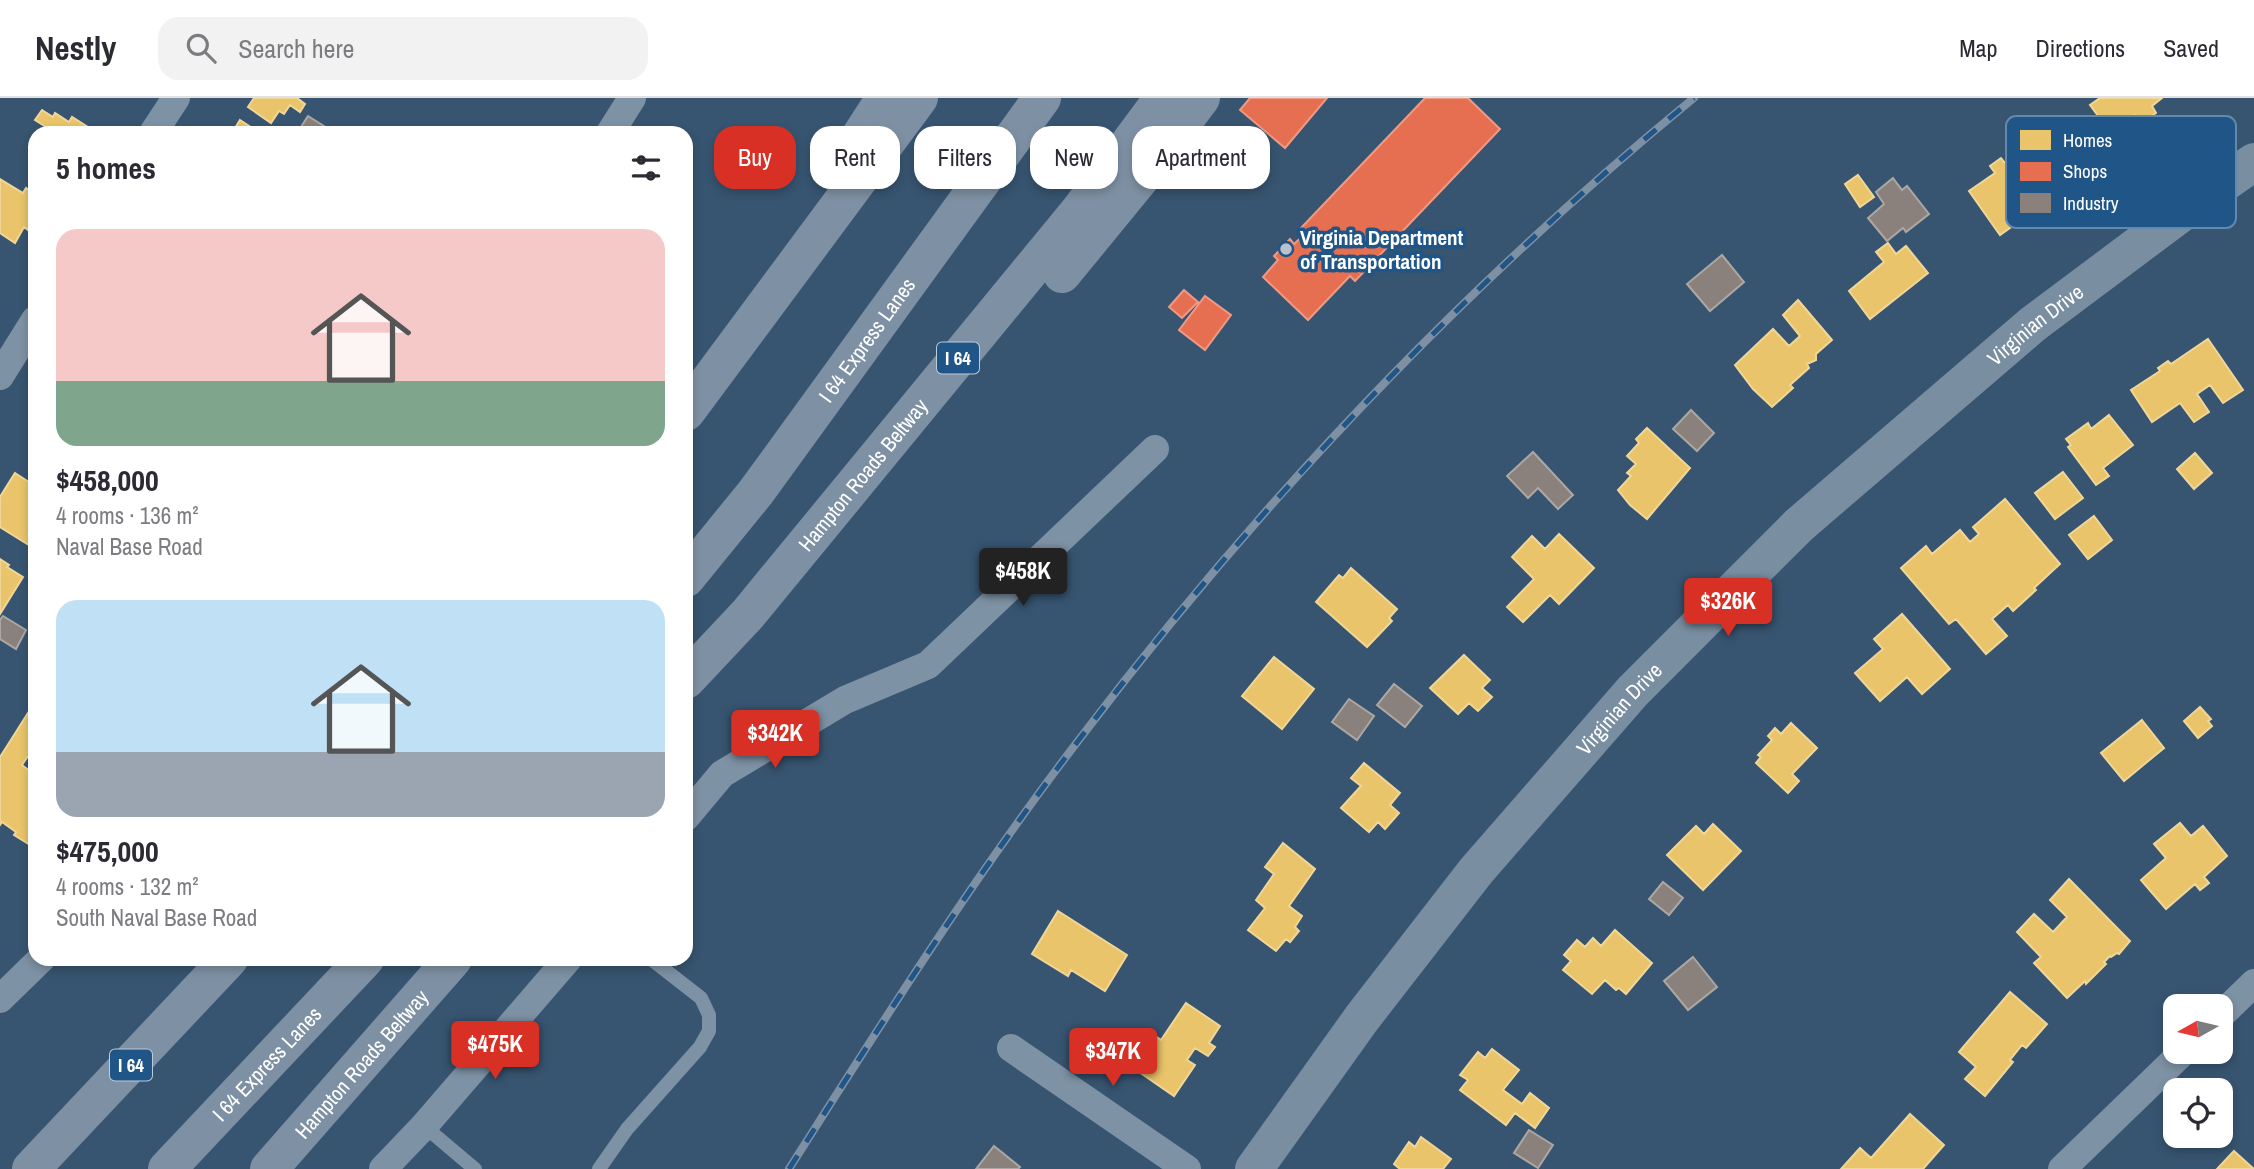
<!DOCTYPE html>
<meta charset="utf-8">
<style>
:root{--surface:#fff;--page:#f2f2f3;--text:#2b2b33;--muted:#7c7c81;--line:#e1e1e2;--accent:#d93025}
body{margin:0;font-family:"Archivo Narrow",sans-serif;background:var(--page);color:var(--text);height:100vh;display:flex;flex-direction:column;font-size:26px;white-space:nowrap}
*{box-sizing:border-box;margin:0}
p{font-size:23px;color:var(--muted)}
.icon{flex:none;width:38px;height:38px;fill:none;stroke:currentColor;stroke-width:2;stroke-linecap:round;stroke-linejoin:round}
.map{position:relative;flex:1;overflow:hidden}
.details{position:absolute;left:28px;top:28px;width:665px;height:840px;display:flex;flex-direction:column;background:var(--surface);border-radius:21px;box-shadow:0 4px 10px #0003}
.details>*{flex:none}
.hud{position:absolute;left:714px;top:28px;width:665px;height:63px;display:flex;gap:14px}
.needle{width:46px;rotate:262deg}
.controls{position:absolute;left:2163px;top:896px;display:grid;gap:14px}
.controls a{display:grid;place-items:center;width:70px;height:70px;border-radius:14px;background:var(--surface);box-shadow:0 4px 10px #0003;font-size:35px}
.price{position:absolute;translate:-50% -60px;padding:0 16px;border-radius:7px;background:var(--accent);color:#fff;font-size:23px;line-height:46px;filter:drop-shadow(0 2px 4px #0008)}
.price::after{content:'';position:absolute;left:50%;top:42px;width:21px;height:16px;margin-left:-10px;background:inherit;clip-path:polygon(0 0,100% 0,50% 100%)}
.price.active{background:#222;color:#fff}
ul{padding:0;list-style:none}
li{display:grid;align-content:center;gap:14px;height:371px;padding:0 28px}
li span{display:grid;place-items:center;height:217px;border-radius:21px;color:#555}
li>.icon{margin-inline-start:auto}
span .icon{width:126px;height:126px;fill:#fffc;stroke-width:1}
li b{font-size:30px}
h2{display:flex;justify-content:space-between;align-items:center;height:84px;padding:0 28px;font-size:30px}
.chip{padding:0 24px;border-radius:21px;background:var(--surface);box-shadow:0 4px 10px #0003;font-size:24px;line-height:63px}
.chip.active{background:var(--accent);color:#fff}
header{display:flex;align-items:center;gap:42px;box-sizing:border-box;height:98px;padding:0 35px;background:var(--surface);border-bottom:2px solid var(--line)}
header strong{font-size:33px}
nav{display:flex;gap:38px;margin-inline-start:auto;font-size:24px}
.search{width:490px;height:63px;background:var(--page);display:flex;align-items:center;gap:18px;box-sizing:border-box;padding:0 24px;border-radius:21px;color:var(--muted);font-size:26px}
.map>svg:first-child{display:block}
.homes{fill:#e9c46a;stroke:#f0d697;stroke-width:2}
.shops{fill:#e76f51;stroke:#ee9a85;stroke-width:2}
.industry{fill:#8a817c;stroke:#ada7a3;stroke-width:2}
.lines{fill:none;stroke-linecap:round;stroke-linejoin:round}
.lane{stroke:#7e92a5;stroke-width:14}
.street{stroke:#7e92a5;stroke-width:28}
.secondary{stroke:#798ea1;stroke-width:38}
.highway{stroke:#7e91a4;stroke-width:38}
.rail-casing{stroke:#7e91a4;stroke-width:8}
.rail{stroke:#205587;stroke-width:5;stroke-dasharray:16;stroke-linecap:butt}
.poi-dot{fill:#b9c3cd;stroke:#205587;stroke-width:2.5}
.labels{text-anchor:middle;dominant-baseline:central;stroke-width:7;stroke-linejoin:round;paint-order:stroke}
.shield{fill:#205587;stroke:#bcccdb;stroke-width:2}
.shield-label{font-size:19px;font-weight:bold;fill:#fff}
.poi-label{font-size:21px;font-weight:bold;fill:#fff;stroke:#205587;text-anchor:start}
.street-label{font-size:21px;fill:#fff;stroke:#205587}
.key{fill:#205587;stroke:#6388ab;stroke-width:2}
.key-label{font-size:19px;fill:#fff}
</style>
<header>
<strong>Nestly</strong>
<div class="search"><svg class="icon" aria-label="search" viewBox="0 0 24 24"><circle cx="10" cy="10" r="6"/><path d="M15 15l6 6"/></svg>Search here</div>
<nav><a>Map</a><a>Directions</a><a>Saved</a></nav>
</header>
<div class="map">
<svg width="2254" height="1071" viewBox="0 0 2254 1071">
<rect width="100%" height="100%" fill="#375470"/>
<path class="homes" d="M254,0H297L305,6L300,14L290,7L284,16L279,13L271,25L248,9Z
M2100,0H2162L2152,8L2156,15L2141,25L2135,17L2110,34L2090,7Z
M42,12L53,19L55,15L69,24L72,19L88,29L85,35H42L46,29L35,22Z
M240,22L260,35H232Z
M2001,60L2005,65L2010,61L2042,107L2000,137L1969,93L1995,75L1990,68Z
M1858,77L1874,99L1860,109L1845,86Z
M0,81L23,95L26,90L35,96V113L30,122L33,124L28,132L24,129L15,145L0,135Z
M1888,145L1896,156L1906,148L1928,175L1870,221L1849,193L1884,164L1876,154Z
M1798,202L1832,242L1816,256V262L1807,266L1809,270L1790,287L1793,290L1772,309L1753,291L1735,267L1773,231L1789,248L1800,238L1783,217Z
M2208,241L2243,292L2223,305L2210,287L2197,296L2209,314L2194,324L2180,305L2152,324L2131,292L2160,273L2158,270L2168,263L2171,266Z
M2109,317L2133,347L2103,370L2109,378L2096,387L2068,349L2071,347L2066,341L2088,325L2091,331Z
M1647,330L1690,370L1647,421L1630,407L1618,392L1631,378L1627,375L1636,366L1627,358L1639,345L1636,341Z
M2195,355L2212,375L2194,391L2177,371Z
M2063,374L2083,400L2055,421L2035,395Z
M15,375L35,388V410L32,415L35,417V445L32,449L0,429V399Z
M2005,401L2060,466L2034,490L2036,492L2013,513L2008,507L1992,521L2007,538L1986,556L1956,521L1949,526L1901,470L1926,448L1932,456L1960,432L1970,444L1979,436L1973,429Z
M2094,418L2112,442L2088,461L2069,437Z
M1559,436L1594,470L1559,506L1550,497L1523,524L1507,509L1534,481L1512,459L1532,438L1545,451Z
M0,461L9,467L7,469L23,479L0,516Z
M1351,470L1397,511L1389,520L1392,523L1367,549L1316,504L1339,477L1343,480Z
M1902,516L1950,571L1922,596L1907,579L1880,603L1855,575L1883,551L1874,541Z
M1464,557L1490,582L1482,590L1492,599L1478,613L1469,605L1458,616L1430,590Z
M1274,559L1314,591L1282,631L1242,598Z
M35,604V648L22,667L35,677V750L14,737L16,734L2,724L0,727V659Z
M2200,609L2211,621L2208,623L2212,628L2198,640L2184,623Z
M2142,622L2164,650L2124,683L2101,655Z
M1791,625L1817,650L1792,676L1799,683L1788,695L1756,665L1761,659L1758,657L1772,642L1768,638L1775,630L1781,636Z
M1364,665L1400,695L1390,707L1399,715L1385,731L1378,724L1369,734L1341,710L1361,688L1351,680Z
M2180,725L2191,738L2203,728L2227,758L2204,779L2209,785L2200,792L2195,786L2166,811L2141,782L2166,760L2154,746Z
M1713,726L1741,753L1703,792L1667,757L1696,728L1704,736Z
M1283,745L1315,771L1289,808L1302,818L1295,829L1299,833L1290,844L1286,841L1276,853L1248,832L1265,810L1256,802L1274,776L1265,769Z
M2069,781L2130,843L2119,856L2117,855L2111,859L2110,858L2104,864L2106,866L2086,886L2085,883L2067,900L2034,865L2041,859L2017,834L2034,816L2053,834L2067,819L2050,802Z
M1058,813L1127,857L1105,893L1071,872L1068,878L1032,856Z
M1615,832L1652,865L1626,896L1619,890L1616,892L1605,882L1592,896L1563,872L1571,863L1564,857L1577,842L1585,849L1593,840L1601,848Z
M2010,894L2047,926L2026,950L2022,947L2010,962L2013,964L1985,998L1965,981L1976,969L1959,954Z
M1186,905L1220,928L1209,945L1215,949L1208,958L1195,950L1187,962L1195,967L1174,998L1129,967L1151,935L1161,942Z
M1492,951L1519,972L1503,992L1522,1006L1530,995L1549,1010L1535,1030L1515,1015L1506,1027L1460,992L1468,982L1460,977L1478,954L1485,960Z
M1910,1016L1944,1047L1923,1071H1841L1860,1050L1871,1060Z
M1421,1039L1451,1061L1443,1071H1400L1394,1066L1409,1044L1415,1049Z
M2234,1053L2254,1071H2217Z"/>
<path class="shops" d="M1250,0H1327L1285,50L1240,12Z
M1425,0H1468L1500,31L1355,183L1350,178L1308,222L1263,179L1278,162L1274,158L1290,141L1294,146L1305,136L1300,131Z
M1184,192L1198,204L1182,220L1169,209Z
M1205,198L1231,217L1205,252L1179,232Z"/>
<path class="industry" d="M308,18L332,33L331,35H297Z
M1893,80L1902,92L1907,88L1929,116L1906,134L1903,130L1887,143L1868,120L1884,106L1876,94Z
M1722,157L1744,184L1710,213L1687,186Z
M1691,312L1714,335L1697,353L1673,331Z
M1533,354L1573,397L1558,411L1538,390L1528,400L1507,378Z
M3,518L26,532L16,551L0,541V522Z
M1394,586L1422,608L1405,629L1377,607Z
M1349,601L1374,618L1357,642L1332,624Z
M1663,784L1683,800L1669,817L1649,801Z
M1693,859L1717,889L1688,912L1664,883Z
M1529,1032L1553,1047L1538,1070L1514,1055Z
M994,1048L1020,1069L1018,1071H976Z"/>
<g class="lines">
<path class="lane" d="M424,1028L475,1071
M599,1071L627,1031L700,949L709,933V917L701,900L651,861"/>
<path class="street" d="M153,35L176,0
M610,35L632,0
M0,278L35,222
M686,719L722,676L845,602L928,567L1155,351
M0,901L41,861
M2221,917L2254,885
M1011,950L1187,1071
M383,1071L424,1028L568,861
M2062,1071L2183,954"/>
<path class="secondary" id="s1" d="M1254,1071L1362,920L1476,773L1633,593L1799,427L2033,226L2188,110L2254,64"/>
<g class="highway">
<path d="M852,51L885,0"/>
<path d="M1062,176L1139,82L1201,0"/>
<path d="M686,314L919,0"/>
<path id="s2" d="M686,480L756,394L1042,0"/>
<path id="s3" d="M686,582L748,516L1080,112L1163,0"/>
<path d="M31,1071L229,861"/>
<path id="s4" d="M167,1071L365,861"/>
<path id="s5" d="M269,1071L453,861"/>
</g>
<g class="rail-casing">
<path id="rail" d="M789,1071C881,926 973,780 1078,643C1257,407 1464,188 1694,0"/>
</g>
<use href="#rail" class="rail"/>
</g>
<circle class="poi-dot" cx="1286" cy="151" r="7"/>
<g class="labels">
<g class="shield">
<rect x="937" y="244.5" width="42" height="31" rx="5"/>
<rect x="110" y="951.5" width="42" height="31" rx="5"/>
</g>
<g class="shield-label">
<text x="958" y="260">I 64</text>
<text x="131" y="967">I 64</text>
</g>
<g class="poi-label">
<text x="1300" y="139">Virginia Department<tspan x="1300" dy="24">of Transportation</tspan></text>
</g>
<g class="street-label">
<text stroke="none"><textPath href="#s1" startOffset="1155">Virginian Drive</textPath></text>
<text stroke="none"><textPath href="#s2" startOffset="299">I 64 Express Lanes</textPath></text>
<text stroke="none"><textPath href="#s3" startOffset="271">Hampton Roads Beltway</textPath></text>
<text stroke="none"><textPath href="#s1" startOffset="588">Virginian Drive</textPath></text>
<text stroke="none"><textPath href="#s4" startOffset="145">I 64 Express Lanes</textPath></text>
<text stroke="none"><textPath href="#s5" startOffset="140">Hampton Roads Beltway</textPath></text>
</g>
</g>
<rect x="2006" y="18" width="230" height="112" rx="10" class="key"/>
<rect x="2020" y="32" width="31" height="20" fill="#e9c46a"/>
<rect x="2020" y="64" width="31" height="19" fill="#e76f51"/>
<rect x="2020" y="95" width="31" height="20" fill="#8a817c"/>
<g class="key-label">
<text x="2063" y="49">Homes</text>
<text x="2063" y="80">Shops</text>
<text x="2063" y="112">Industry</text>
</g>
</svg>
<div class="controls">
<a><svg class="needle" viewBox="-14 -14 28 28"><path d="M0-13l5 13h-10z" fill="#e53935"/><path d="M0 13l5-13h-10z" fill="#7c7c81"/></svg></a>
<a><svg class="icon" aria-label="locate" viewBox="0 0 24 24"><circle cx="12" cy="12" r="6"/><path d="M12 2v4M12 18v4M2 12h4M18 12h4"/></svg></a>
</div>
<b class="price active" style="left:1023px;top:510px">$458K</b>
<b class="price" style="left:1728px;top:540px">$326K</b>
<b class="price" style="left:775px;top:672px">$342K</b>
<b class="price" style="left:495px;top:983px">$475K</b>
<b class="price" style="left:1113px;top:990px">$347K</b>
<div class="hud">
<a class="chip active">Buy</a>
<a class="chip">Rent</a>
<a class="chip">Filters</a>
<a class="chip">New</a>
<a class="chip">Apartment</a>
</div>
<section class="details">
<h2>5 homes<svg class="icon" aria-label="filters" viewBox="0 0 24 24"><path d="M4 7h16M4 17h16"/><circle cx="9" cy="7" r="2"/><circle cx="15" cy="17" r="2"/></svg></h2>
<ul>
<li><span style="background:linear-gradient(#f6c9c9 70%,#7fa58c 0)"><svg class="icon" aria-label="home" viewBox="0 0 24 24"><path d="M3 11l9-7 9 7M6 9v11h12V9"/></svg></span><div><b>$458,000</b><p>4 rooms · 136 m²</p><p>Naval Base Road</p></div></li>
<li><span style="background:linear-gradient(#bfe0f5 70%,#9aa5b1 0)"><svg class="icon" aria-label="home" viewBox="0 0 24 24"><path d="M3 11l9-7 9 7M6 9v11h12V9"/></svg></span><div><b>$475,000</b><p>4 rooms · 132 m²</p><p>South Naval Base Road</p></div></li>
</ul>
</section>
</div>
